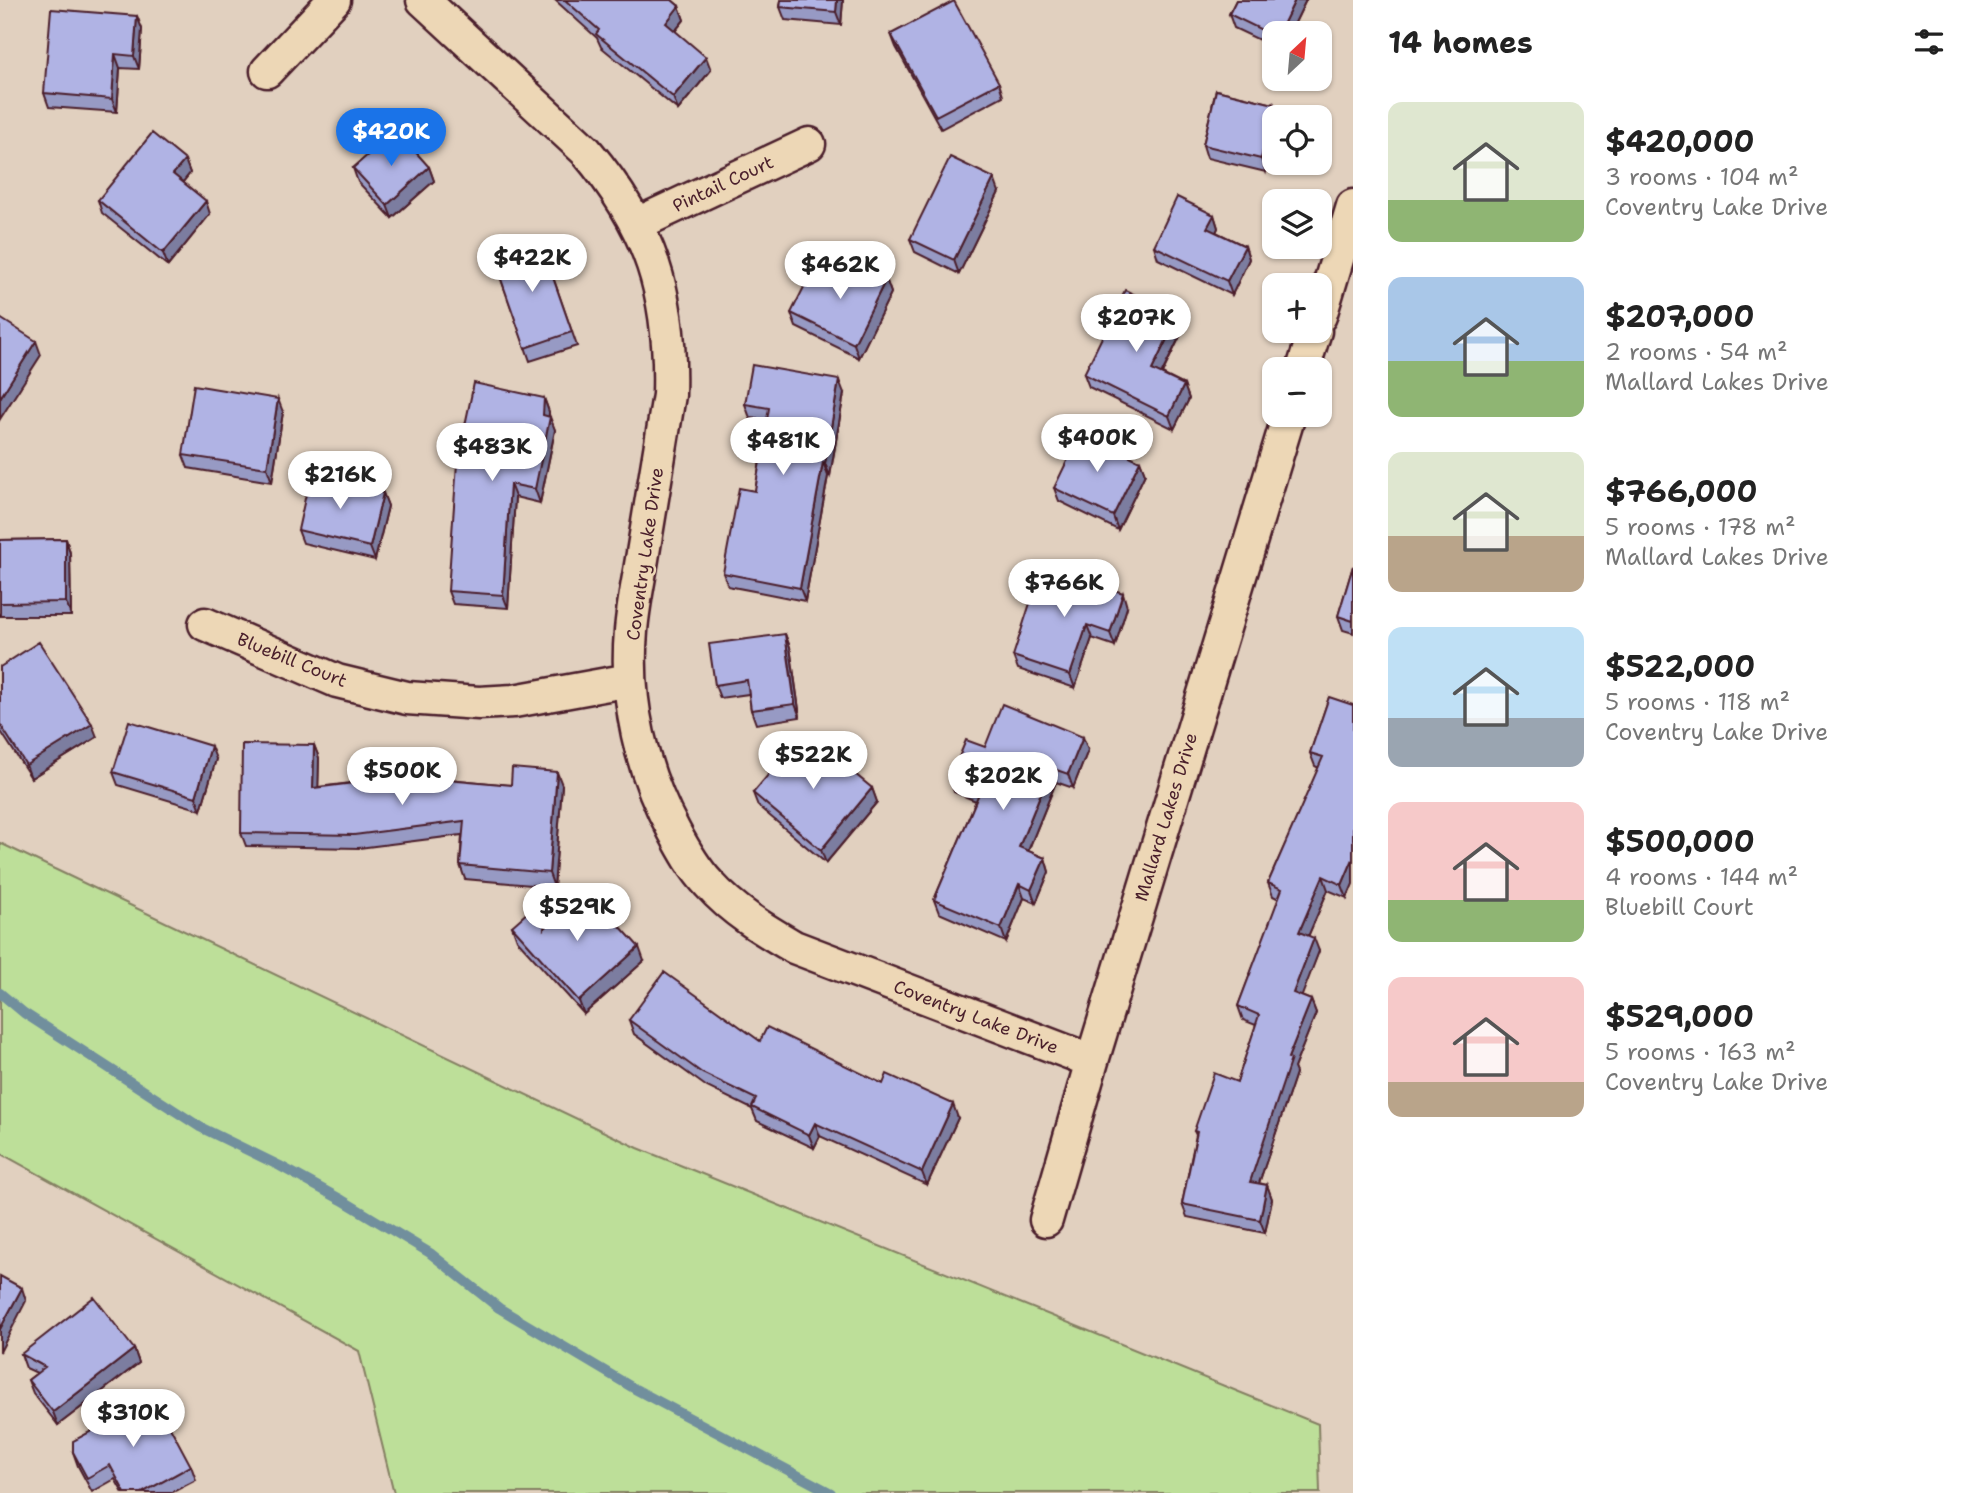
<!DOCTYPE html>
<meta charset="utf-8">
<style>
:root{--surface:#fff;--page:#f6f6f6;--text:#222;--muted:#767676;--accent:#1a73e8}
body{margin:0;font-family:"Shantell Sans",sans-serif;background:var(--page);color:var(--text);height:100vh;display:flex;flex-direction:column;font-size:26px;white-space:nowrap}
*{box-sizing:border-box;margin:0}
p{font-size:23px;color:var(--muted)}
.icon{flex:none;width:38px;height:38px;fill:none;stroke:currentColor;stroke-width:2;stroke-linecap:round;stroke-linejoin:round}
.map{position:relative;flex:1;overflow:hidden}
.side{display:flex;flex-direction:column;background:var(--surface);width:630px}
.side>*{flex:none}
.needle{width:46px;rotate:26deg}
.buttons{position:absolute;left:1262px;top:21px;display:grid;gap:14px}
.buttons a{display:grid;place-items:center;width:70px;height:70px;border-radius:14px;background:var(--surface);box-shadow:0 2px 5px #0004;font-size:35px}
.price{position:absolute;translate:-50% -60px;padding:0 16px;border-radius:24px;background:#fff;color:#222;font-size:23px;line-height:46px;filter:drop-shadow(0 2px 4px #0008)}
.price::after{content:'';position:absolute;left:50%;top:42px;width:21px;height:16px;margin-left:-10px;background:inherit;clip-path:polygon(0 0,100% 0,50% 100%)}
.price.selected{background:var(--accent);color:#fff}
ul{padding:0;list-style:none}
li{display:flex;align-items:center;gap:21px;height:175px;padding:0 35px}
li span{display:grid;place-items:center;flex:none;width:196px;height:140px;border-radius:14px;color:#555}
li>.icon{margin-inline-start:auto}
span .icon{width:84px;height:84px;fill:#fffc;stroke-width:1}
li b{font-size:30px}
h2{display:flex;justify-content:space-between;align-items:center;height:84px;padding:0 35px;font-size:30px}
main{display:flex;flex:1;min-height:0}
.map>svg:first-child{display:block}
.green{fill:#bddf99;stroke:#847f62;stroke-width:2}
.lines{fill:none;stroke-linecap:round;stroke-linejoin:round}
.stream{stroke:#718f9d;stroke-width:10}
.minor-casing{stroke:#4a1f2b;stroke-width:37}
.minor{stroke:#edd7b6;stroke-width:32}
.wall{fill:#979ac4;stroke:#4a1f2b;stroke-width:2}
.shaded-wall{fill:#7b7da0;stroke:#4a1f2b;stroke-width:2}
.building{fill:#b0b3e4;stroke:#4a1f2b;stroke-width:2}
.labels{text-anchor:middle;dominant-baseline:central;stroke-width:5;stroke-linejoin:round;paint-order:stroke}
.street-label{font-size:18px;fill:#4a1f2b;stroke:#edd7b6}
</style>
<main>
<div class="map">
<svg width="1353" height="1493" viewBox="0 0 1353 1493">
<rect width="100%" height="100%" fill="#e1d0bf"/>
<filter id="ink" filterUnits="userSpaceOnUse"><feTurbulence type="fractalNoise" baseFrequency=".0143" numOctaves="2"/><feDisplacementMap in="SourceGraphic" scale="14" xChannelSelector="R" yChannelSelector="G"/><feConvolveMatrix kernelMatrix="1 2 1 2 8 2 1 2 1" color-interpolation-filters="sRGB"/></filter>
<g filter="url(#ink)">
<path class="green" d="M0,843L638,1148L1318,1424L1320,1493H394L359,1351L0,1153Z"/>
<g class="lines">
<path class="stream" d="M0,993L24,1013L200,1127L280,1166L342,1200L430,1253L499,1308L635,1389L831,1493"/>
<g class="minor-casing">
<path id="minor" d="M423,0L586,151C651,228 672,295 669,395C660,448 652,500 643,553C639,579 633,605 631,631C625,701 641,770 674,831C684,850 694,868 709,884C733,911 763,929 794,947L1092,1061
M267,71L334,0
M637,224L809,144
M1320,316L1353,206
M1303,369L1315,331
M205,624L337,681L407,698L479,703L514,701L630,680
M1046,1220L1092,1061L1289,415"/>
</g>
<use href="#minor" class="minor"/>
</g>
<path class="wall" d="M555,0H672L679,6L684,20L675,31L711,70L678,110L601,47L597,38Z
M781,0H843L841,25L785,20L780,7Z
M1236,0H1306L1290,33H1274V47L1234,28L1229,14Z
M137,16L142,29L139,69L120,68L117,112L49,107L44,93Z
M891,34L999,83L1003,96L941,129L896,47Z
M1216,90L1274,104L1279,117H1274V138L1266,172L1207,158L1203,145Z
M185,160L190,173L183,182L210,214L168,266L102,213L98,200Z
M429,167L434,181L392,218L358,182L353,168Z
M999,192L959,274L915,252L910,239Z
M1214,215L1218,228L1216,232L1245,246L1249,259L1232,295L1158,259L1154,246Z
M540,240L577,346L530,361L493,256Z
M886,279L891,293L859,358L796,327L791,313L832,283Z
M1183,330L1162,374L1184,385L1189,399L1174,429L1089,387L1084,374Z
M844,393L830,476H828L805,601L728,586L723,573L755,491L767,420L750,418L745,404Z
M544,398L549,412V416L555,430L540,503L515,497L508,608L453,604L448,591Z
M283,412L272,482L188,468L183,455Z
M1140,461L1145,474L1118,530L1059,501L1054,488Z
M383,493L388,506L375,560L303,543L298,530Z
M66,539L70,553L71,616H0V540Z
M1353,566V633L1343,630L1338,616Z
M1127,607L1115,646L1092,638L1075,688L1018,669L1013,656Z
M785,634L790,647L800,717L756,724L751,710L749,694L720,698L715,685Z
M0,667L97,737L31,778L0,730Z
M1329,697L1347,898L1328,890L1308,936L1319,951L1301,996L1311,1000L1316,1013L1294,1068L1296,1073L1259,1183L1267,1185L1272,1199L1265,1233L1187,1217L1182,1204L1196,1135L1194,1131L1237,1082L1256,1025L1243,1020L1238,1006L1279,899L1273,896L1268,883L1319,768L1315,766L1310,753Z
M314,745L319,758L318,787L426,774L427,777L511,785H562L554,887L465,879L460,865L462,835L359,848L246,846L241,833Z
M985,747L1088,750L1073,788L1056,782L1028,851L1045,858L1049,872L1036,903L1024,898L1006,942L939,913L934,900L976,801L954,792L950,779Z
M216,759L201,810L118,785L113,772Z
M872,788L877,802L826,863L758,806L753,793Z
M552,908L551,923L644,961L584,1014L517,940L512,926Z
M629,1020L760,1041L883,1084L958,1118L927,1185L820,1136L814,1148L757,1121L752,1109L707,1087L634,1034Z
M134,1349L139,1363L58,1425L33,1393L28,1380L37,1373L26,1368L21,1354Z
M73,1452L191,1466L196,1480L171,1493H123L115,1479L92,1492L78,1466Z"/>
<path class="shaded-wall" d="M837,0H843L841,25L836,12Z
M1295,0H1306L1290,33H1279Z
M679,6L684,20L671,36L666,23Z
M137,16L142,29L139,69L134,56Z
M115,54L120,68L117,112L112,99Z
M706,57L711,70L678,110L673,97Z
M1274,104L1279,117H1274V138L1266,172L1261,159Z
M185,160L190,173L178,188L173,174Z
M429,167L434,181L392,218L387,205Z
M994,178L999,192L959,274L954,260Z
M206,201L210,214L168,266L163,253Z
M1214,215L1218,228L1212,241L1207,228Z
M1245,246L1249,259L1232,295L1227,281Z
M886,279L891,293L859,358L854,344Z
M1178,316L1183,330L1157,383L1152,370Z
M36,341L41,355L0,419V398Z
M839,380L844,393L830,476L825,463Z
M1184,385L1189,399L1174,429L1169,416Z
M544,398L549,412L548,428L550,417L555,430L540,503L535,489Z
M278,399L283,412L272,482L267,468Z
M1140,461L1145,474L1118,530L1113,516Z
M823,462L828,476L805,601L800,588Z
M510,484L515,497L508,608L503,595Z
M383,493L388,506L375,560L370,547Z
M66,539L70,553L71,616L66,602Z
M1123,593L1127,607L1115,646L1110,633Z
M1087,625L1092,638L1075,688L1070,675Z
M785,634L790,647L800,717L795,704Z
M92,724L97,737L31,778L26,765Z
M1083,737L1088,750L1073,788L1068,774Z
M314,745L319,758L318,801L313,788Z
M211,746L216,759L201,810L196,797Z
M1051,768L1056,782L1024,861L1019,847Z
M557,772L562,785L554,887L549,873Z
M872,788L877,802L826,863L821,850Z
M1045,858L1049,872L1036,903L1031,890Z
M1353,859V884L1347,898L1342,885Z
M1323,876L1328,890L1304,946L1299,932Z
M1019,884L1024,898L1006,942L1001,928Z
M547,895L552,908L549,942L544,929Z
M1314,938L1319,951L1298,1006L1293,993Z
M639,947L644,961L584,1014L579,1001Z
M1311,1000L1316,1013L1294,1068L1296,1073L1255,1195L1250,1182L1288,1058Z
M953,1104L958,1118L927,1185L922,1172Z
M815,1123L820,1136L814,1148L809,1135Z
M1267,1185L1272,1199L1265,1233L1260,1220Z
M22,1288L26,1301L0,1352V1329Z
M134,1349L139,1363L58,1425L53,1412Z"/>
<path class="building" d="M565,0H672L679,6L666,23L706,57L673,97L596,34L599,30Z
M781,0H837L836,12L780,7Z
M1236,0H1295L1279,33H1274V36L1229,14Z
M954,1L999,83L936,116L891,34Z
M51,9L137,16L134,56L115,54L112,99L44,93Z
M1216,90L1274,104L1261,159L1203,145Z
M396,130L429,167L387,205L353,168Z
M152,133L185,160L173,174L206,201L163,253L98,200Z
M950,157L994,178L954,260L910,239Z
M1177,197L1214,215L1207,228L1245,246L1227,281L1154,246Z
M540,240L572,332L525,348L493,256Z
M844,259L886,279L854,344L791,313L811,273L832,283Z
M1125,290L1178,316L1152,370L1184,385L1169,416L1084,374Z
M0,318L36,341L0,398Z
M752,365L839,380L825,463L823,462L800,588L723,573L739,488L755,491L769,408L745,404Z
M474,383L544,398L543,415L550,417L535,489L510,484L503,595L448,591L457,463Z
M194,385L278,399L267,468L183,455Z
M1081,432L1140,461L1113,516L1054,488Z
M310,476L383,493L370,547L298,530Z
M66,539V602L0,603V540Z
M1042,566L1123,593L1110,633L1087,625L1070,675L1013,656Z
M1353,566V621L1338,616Z
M785,634L795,704L751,710L747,680L715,685L709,644Z
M39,642L92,724L26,765L0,724V667Z
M1329,697L1353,705V859L1342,885L1323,876L1299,932L1314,938L1293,993L1311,1000L1288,1058L1291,1059L1250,1182L1267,1185L1260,1220L1182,1204L1197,1132L1194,1131L1214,1073L1237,1082L1259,1015L1238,1006L1282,889L1268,883L1323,757L1310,753Z
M1002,704L1083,737L1068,774L1051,768L1019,847L1045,858L1031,890L1019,884L1001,928L934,900L980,791L950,779L966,740L985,747Z
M129,721L211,746L196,797L113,772Z
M804,732L872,788L821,850L753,793Z
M242,744L314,745L313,788L426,774V777L511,785L512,768L557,772L549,873L460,865L464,821L354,835L241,833Z
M588,891L639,947L579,1001L512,926L547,895L544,929Z
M664,972L760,1041L767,1027L883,1084L887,1074L953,1104L922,1172L815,1123L809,1135L752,1107L756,1099L702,1073L629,1020Z
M0,1276L22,1288L0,1329Z
M94,1297L134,1349L53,1412L28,1380L45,1367L21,1354Z
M154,1397L191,1466L142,1493H125L110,1465L87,1478L73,1452V1441Z"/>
</g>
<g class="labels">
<g class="street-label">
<text transform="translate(723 184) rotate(-25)">Pintail Court</text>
<text transform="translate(645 554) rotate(-82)">Coventry Lake Drive</text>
<text transform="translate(292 660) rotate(22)">Bluebill Court</text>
<text transform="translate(1166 817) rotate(-73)">Mallard Lakes Drive</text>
<text transform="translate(976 1017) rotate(21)">Coventry Lake Drive</text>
</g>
</g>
</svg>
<div class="buttons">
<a><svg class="needle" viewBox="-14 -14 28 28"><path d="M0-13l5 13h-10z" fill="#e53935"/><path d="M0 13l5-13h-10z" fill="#767676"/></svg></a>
<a><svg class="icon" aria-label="locate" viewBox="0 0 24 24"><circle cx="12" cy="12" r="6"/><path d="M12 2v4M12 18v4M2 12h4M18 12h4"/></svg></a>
<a><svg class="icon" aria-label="layers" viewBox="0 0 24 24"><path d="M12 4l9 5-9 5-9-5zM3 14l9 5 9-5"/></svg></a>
<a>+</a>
<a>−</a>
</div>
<b class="price selected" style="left:391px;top:168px">$420K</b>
<b class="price" style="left:532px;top:294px">$422K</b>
<b class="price" style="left:840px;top:301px">$462K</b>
<b class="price" style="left:1136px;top:354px">$207K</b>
<b class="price" style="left:1097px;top:474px">$400K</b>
<b class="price" style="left:783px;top:477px">$481K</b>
<b class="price" style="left:492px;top:483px">$483K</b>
<b class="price" style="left:340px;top:511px">$216K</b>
<b class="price" style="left:1064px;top:619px">$766K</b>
<b class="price" style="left:813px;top:791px">$522K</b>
<b class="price" style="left:402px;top:807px">$500K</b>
<b class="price" style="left:1003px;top:812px">$202K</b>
<b class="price" style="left:577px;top:943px">$529K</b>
<b class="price" style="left:133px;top:1449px">$310K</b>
</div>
<section class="side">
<h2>14 homes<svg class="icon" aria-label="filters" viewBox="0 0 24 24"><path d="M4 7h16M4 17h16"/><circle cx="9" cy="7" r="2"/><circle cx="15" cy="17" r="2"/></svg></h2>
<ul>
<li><span style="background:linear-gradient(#dfe7d0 70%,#8fb573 0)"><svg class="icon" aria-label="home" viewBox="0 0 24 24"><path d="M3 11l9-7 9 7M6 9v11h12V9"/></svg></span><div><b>$420,000</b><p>3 rooms · 104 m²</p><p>Coventry Lake Drive</p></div></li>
<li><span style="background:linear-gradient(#a9c7e8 60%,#8fb573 0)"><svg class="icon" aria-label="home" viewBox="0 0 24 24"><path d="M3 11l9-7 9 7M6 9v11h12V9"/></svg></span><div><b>$207,000</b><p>2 rooms · 54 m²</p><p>Mallard Lakes Drive</p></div></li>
<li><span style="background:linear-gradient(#dfe7d0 60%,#b9a48a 0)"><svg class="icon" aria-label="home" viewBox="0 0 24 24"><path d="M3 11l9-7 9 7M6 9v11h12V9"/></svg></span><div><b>$766,000</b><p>5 rooms · 178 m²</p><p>Mallard Lakes Drive</p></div></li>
<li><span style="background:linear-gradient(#bfe0f5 65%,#9aa5b1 0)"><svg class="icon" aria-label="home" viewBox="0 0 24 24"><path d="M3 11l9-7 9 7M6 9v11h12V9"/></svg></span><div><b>$522,000</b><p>5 rooms · 118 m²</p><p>Coventry Lake Drive</p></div></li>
<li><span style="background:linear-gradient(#f6c9c9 70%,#8fb573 0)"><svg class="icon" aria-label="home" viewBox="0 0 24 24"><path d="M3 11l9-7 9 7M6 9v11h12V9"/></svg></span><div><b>$500,000</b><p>4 rooms · 144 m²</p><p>Bluebill Court</p></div></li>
<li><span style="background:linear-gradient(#f6c9c9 75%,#b9a48a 0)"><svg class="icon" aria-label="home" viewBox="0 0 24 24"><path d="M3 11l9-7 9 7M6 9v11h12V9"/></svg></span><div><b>$529,000</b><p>5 rooms · 163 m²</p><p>Coventry Lake Drive</p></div></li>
</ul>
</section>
</main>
